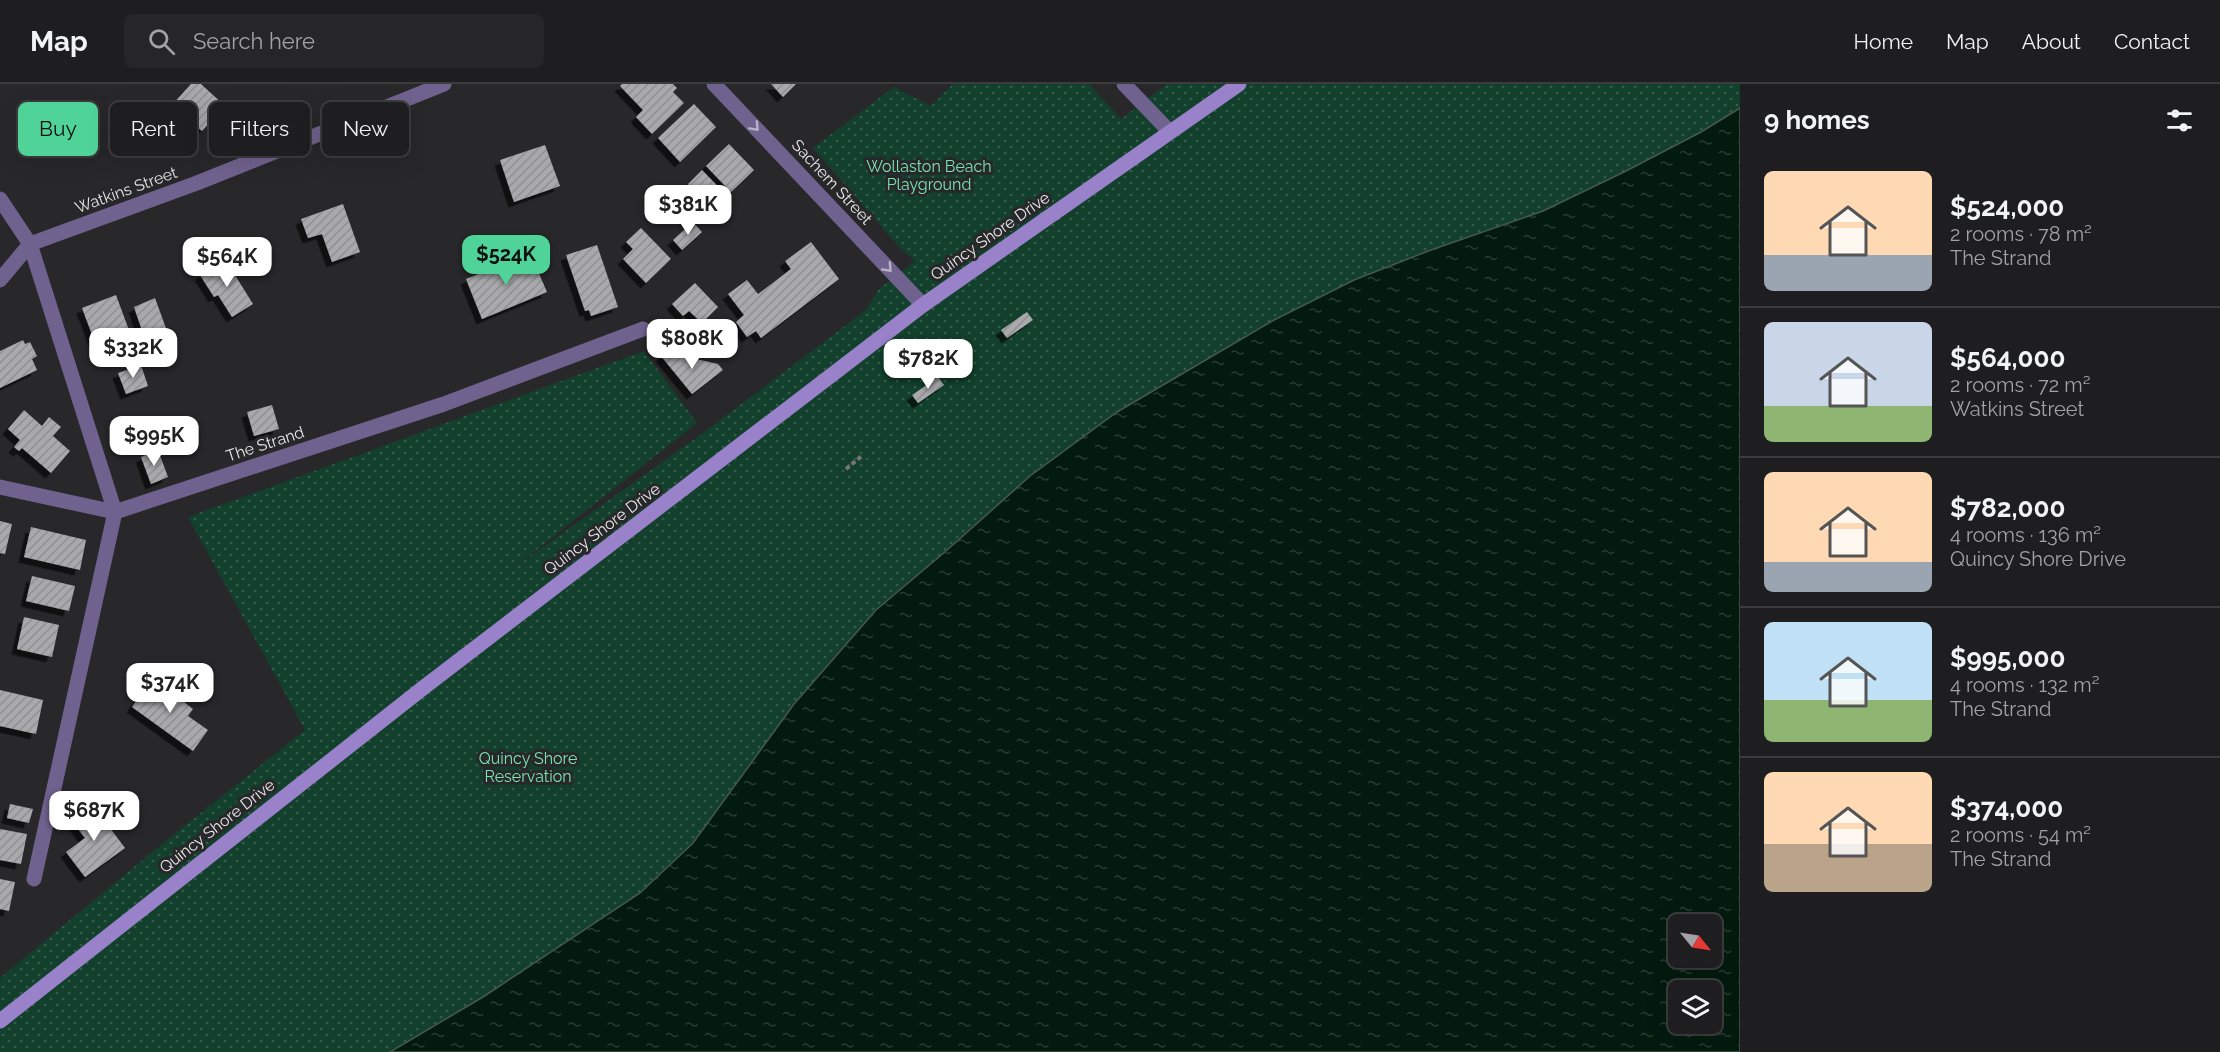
<!DOCTYPE html>
<meta charset="utf-8">
<style>
:root{--surface:#1e1d20;--page:#262629;--text:#f1f3f6;--muted:#a1a2a5;--line:#3c3b3e;--accent:#4fd399}
body{margin:0;font-family:Raleway,sans-serif;background:var(--page);color:var(--text);height:100vh;display:flex;flex-direction:column;font-size:22px;white-space:nowrap}
*{box-sizing:border-box;margin:0}
p{font-size:20px;color:var(--muted)}
.icon{flex:none;width:33px;height:33px;fill:none;stroke:currentColor;stroke-width:2;stroke-linecap:round;stroke-linejoin:round}
.map{position:relative;flex:1;overflow:hidden}
.sheet{display:flex;flex-direction:column;background:var(--surface);width:480px}
.sheet>*{flex:none}
.guide{position:absolute;left:18px;top:18px;width:570px;height:54px;display:flex;gap:12px}
.needle{width:39px;rotate:120deg}
.tools{position:absolute;left:1668px;top:830px;display:grid;gap:12px}
.tools a{display:grid;place-items:center;width:54px;height:54px;border-radius:9px;background:var(--surface);box-shadow:0 6px 24px #0002,0 0 0 2px var(--line);font-size:30px}
.price{position:absolute;translate:-50% -51px;padding:0 14px;border-radius:12px;background:#fff;color:#222;font-size:20px;line-height:39px;filter:drop-shadow(0 2px 3px #0008)}
.price::after{content:'';position:absolute;left:50%;top:36px;width:18px;height:14px;margin-left:-9px;background:inherit;clip-path:polygon(0 0,100% 0,50% 100%)}
.price.current{background:var(--accent);color:#111}
ul{padding:0;list-style:none}
li{display:flex;align-items:center;gap:18px;height:150px;padding:0 24px}
li+li{border-top:2px solid var(--line)}
li span{display:grid;place-items:center;flex:none;width:168px;height:120px;border-radius:9px;color:#555}
li>.icon{margin-inline-start:auto}
span .icon{width:72px;height:72px;fill:#fffc;stroke-width:1}
li b{font-size:26px}
h2{display:flex;justify-content:space-between;align-items:center;height:72px;padding:0 24px;font-size:26px}
.tag{padding:0 21px;border-radius:9px;background:var(--surface);box-shadow:0 6px 24px #0002,0 0 0 2px var(--line);font-size:21px;line-height:54px}
.tag.current{background:var(--accent);color:#111}
header{display:flex;align-items:center;gap:36px;box-sizing:border-box;height:84px;padding:0 30px;background:var(--surface);border-bottom:2px solid var(--line)}
header strong{font-size:28px}
nav{display:flex;gap:33px;margin-inline-start:auto;font-size:21px}
.search{width:420px;height:54px;background:var(--page);display:flex;align-items:center;gap:15px;box-sizing:border-box;padding:0 21px;border-radius:9px;color:var(--muted);font-size:22px}
main{display:flex;flex:1;min-height:0}
.map>svg:first-child{display:block}
.grass{fill:url(#grass-dots)}
.water{fill:url(#water-ripples);stroke:#475850;stroke-width:1.5;fill-rule:evenodd}
.building{fill:url(#building-hatch);filter:url(#shadow)}
.lines{fill:none;stroke-linecap:round;stroke-linejoin:round}
.path{stroke:#757577;stroke-width:4;stroke-dasharray:4.5 3;stroke-linecap:butt}
.minor{stroke:#70628e;stroke-width:15}
.tertiary{stroke:#70628e;stroke-width:15}
.secondary{stroke:#9982c9;stroke-width:15}
.oneway{stroke:#b7b2c4}
.labels{text-anchor:middle;dominant-baseline:central;stroke-width:6;stroke-linejoin:round;paint-order:stroke}
.park-label{font-size:16px;fill:#77e5b0;stroke:#28272a}
.street-label{font-size:16px;fill:#e7e7e8;stroke:#28272a}
</style>
<header>
<strong>Map</strong>
<div class="search"><svg class="icon" aria-label="search" viewBox="0 0 24 24"><circle cx="10" cy="10" r="6"/><path d="M15 15l6 6"/></svg>Search here</div>
<nav><a>Home</a><a>Map</a><a>About</a><a>Contact</a></nav>
</header>
<main>
<div class="map">
<svg width="1740" height="968" viewBox="0 0 1740 968">
<defs>
<pattern id="grass-dots" width="8" height="8" patternUnits="userSpaceOnUse" patternTransform="scale(1.5)"><rect width="8" height="8" fill="#12402c"/><path d="M2 2h.1M6 6h.1" fill="none" stroke="#345c4b" stroke-width="1.8" stroke-linecap="round"/></pattern>
<pattern id="water-ripples" width="26" height="14" patternUnits="userSpaceOnUse" patternTransform="scale(1.5)"><rect width="26" height="14" fill="#031b0f"/><path d="M2 4q2-2 4 0t4 0M15 11q2-2 4 0t4 0" fill="none" stroke="#283c32"/></pattern>
<pattern id="building-hatch" width="6" height="6" patternUnits="userSpaceOnUse" patternTransform="scale(1.5)"><rect width="6" height="6" fill="#a9a9ac"/><path d="M-1 1l2-2M0 6l6-6M5 7l2-2" fill="none" stroke="#909092"/></pattern>
<filter id="shadow"><feDropShadow dx="-5.5" dy="5.5" stdDeviation="0" flood-color="#0009"/></filter>
</defs>
<rect width="100%" height="100%" fill="#28272a"/>
<path class="grass" d="M953,0H1089L1121,35L1167,0H1740V24L1701,48L1626,87L1543,127L1431,166L1354,196L1274,236L1117,328L1030,392L946,467L876,526L794,620L693,759L640,809L483,913L390,968H0V894L157,764L305,646L188,433L644,267L697,339L515,483L699,352L866,226L879,205L915,177L901,165L813,64L894,3L931,22Z"/>
<path class="water" d="M1740,24V968H390L483,913L640,809L693,759L794,620L876,526L946,467L1030,392L1117,328L1274,236L1354,196L1431,166L1543,127L1626,87L1701,48ZM1678,840H1712V873H1678ZM1678,906H1712V939H1678Z"/>
<path class="building" d="M191,0H201L225,22L202,47L172,21Z
M622,0H673L677,4L673,8L684,19L652,50L636,33L643,26L620,2Z
M771,0H796L783,13Z
M694,20L716,43L680,78L658,54Z
M729,60L754,86L731,108L706,82Z
M545,61L560,102L514,118L500,76Z
M702,86L728,113L714,127L688,100Z
M679,112L687,120L672,134L664,126Z
M343,120L360,168L332,178L322,150L308,154L301,135Z
M693,138L702,148L682,166L673,156Z
M641,144L671,175L646,199L623,175L633,165L626,158Z
M811,158L839,195L761,254L756,247L747,253L736,238L744,231L728,210L747,196L758,210L791,185L785,177Z
M597,161L618,223L591,232L589,226L585,227L566,171Z
M530,169L547,208L482,235L466,195Z
M225,175L253,220L232,233L218,211L214,213L200,191Z
M695,199L718,223L702,239L689,227L683,232L672,220Z
M116,211L133,257L99,269L82,224Z
M155,214L167,247L145,255L134,223Z
M1027,228L1033,236L1007,254L1001,246Z
M23,256L25,260L30,258L37,272L32,275L37,286L0,304V267Z
M666,268L718,280L723,286L692,310L661,272Z
M141,281L148,302L126,310L118,289Z
M938,293L944,301L918,319L912,311Z
M272,321L279,345L254,352L247,328Z
M24,326L42,342L49,333L61,343L53,352L70,367L51,389L22,364L19,367L14,363L20,356L8,345Z
M158,366L168,393L151,400L141,373Z
M0,437L12,440L5,470L0,469Z
M31,443L86,456L80,486L24,473Z
M32,492L75,502L69,527L26,517Z
M24,533L59,541L52,573L17,565Z
M153,594L174,609L178,604L185,609L180,615L193,625L188,632L208,646L193,667L132,623Z
M0,606L43,616L36,650L0,642Z
M10,720L33,725L29,739L7,734Z
M92,720L125,764L85,793L66,768L85,754L71,736Z
M0,745L27,750L21,780L0,776Z
M0,795L15,798L9,827L0,825Z"/>
<g class="lines">
<path class="path" d="M846,385L863,371"/>
<path class="minor" d="M714,0L923,221
M0,115L30,160L115,428
M0,196L30,160L197,99L444,0
M0,403L115,428
M115,428L444,320L643,245
M34,795L115,428"/>
<path class="tertiary" d="M1124,0L1169,47"/>
<path class="secondary" d="M0,937L423,604L923,221L1239,0"/>
</g>
<defs><path id="oneway-chevron" d="M-2-3.5L2.5 0L-2 3.5" fill="none" stroke-width="1.6" stroke-linecap="round" stroke-linejoin="round" transform="scale(1.5)"/></defs>
<g class="oneway">
<use href="#oneway-chevron" transform="translate(755 43) rotate(47)"/>
<use href="#oneway-chevron" transform="translate(888 184) rotate(47)"/>
</g>
<g class="labels">
<g class="park-label">
<text x="929" y="82">Wollaston Beach<tspan x="929" dy="18">Playground</tspan></text>
<text x="528" y="674">Quincy Shore<tspan x="528" dy="18">Reservation</tspan></text>
</g>
<g class="street-label">
<text transform="translate(832 98) rotate(47)">Sachem Street</text>
<text transform="translate(126 106) rotate(-20)">Watkins Street</text>
<text transform="translate(990 152) rotate(-35)">Quincy Shore Drive</text>
<text transform="translate(265 360) rotate(-18)">The Strand</text>
<text transform="translate(602 445) rotate(-37)">Quincy Shore Drive</text>
<text transform="translate(217 742) rotate(-38)">Quincy Shore Drive</text>
</g>
</g>
</svg>
<div class="tools">
<a><svg class="needle" viewBox="-14 -14 28 28"><path d="M0-13l5 13h-10z" fill="#e53935"/><path d="M0 13l5-13h-10z" fill="#a1a2a5"/></svg></a>
<a><svg class="icon" aria-label="layers" viewBox="0 0 24 24"><path d="M12 4l9 5-9 5-9-5zM3 14l9 5 9-5"/></svg></a>
</div>
<b class="price" style="left:688px;top:152px">$381K</b>
<b class="price current" style="left:506px;top:202px">$524K</b>
<b class="price" style="left:227px;top:204px">$564K</b>
<b class="price" style="left:692px;top:286px">$808K</b>
<b class="price" style="left:133px;top:295px">$332K</b>
<b class="price" style="left:928px;top:306px">$782K</b>
<b class="price" style="left:154px;top:383px">$995K</b>
<b class="price" style="left:170px;top:630px">$374K</b>
<b class="price" style="left:94px;top:758px">$687K</b>
<div class="guide">
<a class="tag current">Buy</a>
<a class="tag">Rent</a>
<a class="tag">Filters</a>
<a class="tag">New</a>
</div>
</div>
<section class="sheet">
<h2>9 homes<svg class="icon" aria-label="filters" viewBox="0 0 24 24"><path d="M4 7h16M4 17h16"/><circle cx="9" cy="7" r="2"/><circle cx="15" cy="17" r="2"/></svg></h2>
<ul>
<li><span style="background:linear-gradient(#ffd9b3 70%,#9aa5b1 0)"><svg class="icon" aria-label="home" viewBox="0 0 24 24"><path d="M3 11l9-7 9 7M6 9v11h12V9"/></svg></span><div><b>$524,000</b><p>2 rooms · 78 m²</p><p>The Strand</p></div></li>
<li><span style="background:linear-gradient(#c9d6e8 70%,#8fb573 0)"><svg class="icon" aria-label="home" viewBox="0 0 24 24"><path d="M3 11l9-7 9 7M6 9v11h12V9"/></svg></span><div><b>$564,000</b><p>2 rooms · 72 m²</p><p>Watkins Street</p></div></li>
<li><span style="background:linear-gradient(#ffd9b3 75%,#9aa5b1 0)"><svg class="icon" aria-label="home" viewBox="0 0 24 24"><path d="M3 11l9-7 9 7M6 9v11h12V9"/></svg></span><div><b>$782,000</b><p>4 rooms · 136 m²</p><p>Quincy Shore Drive</p></div></li>
<li><span style="background:linear-gradient(#bfe0f5 65%,#8fb573 0)"><svg class="icon" aria-label="home" viewBox="0 0 24 24"><path d="M3 11l9-7 9 7M6 9v11h12V9"/></svg></span><div><b>$995,000</b><p>4 rooms · 132 m²</p><p>The Strand</p></div></li>
<li><span style="background:linear-gradient(#ffd9b3 60%,#b9a48a 0)"><svg class="icon" aria-label="home" viewBox="0 0 24 24"><path d="M3 11l9-7 9 7M6 9v11h12V9"/></svg></span><div><b>$374,000</b><p>2 rooms · 54 m²</p><p>The Strand</p></div></li>
</ul>
</section>
</main>
